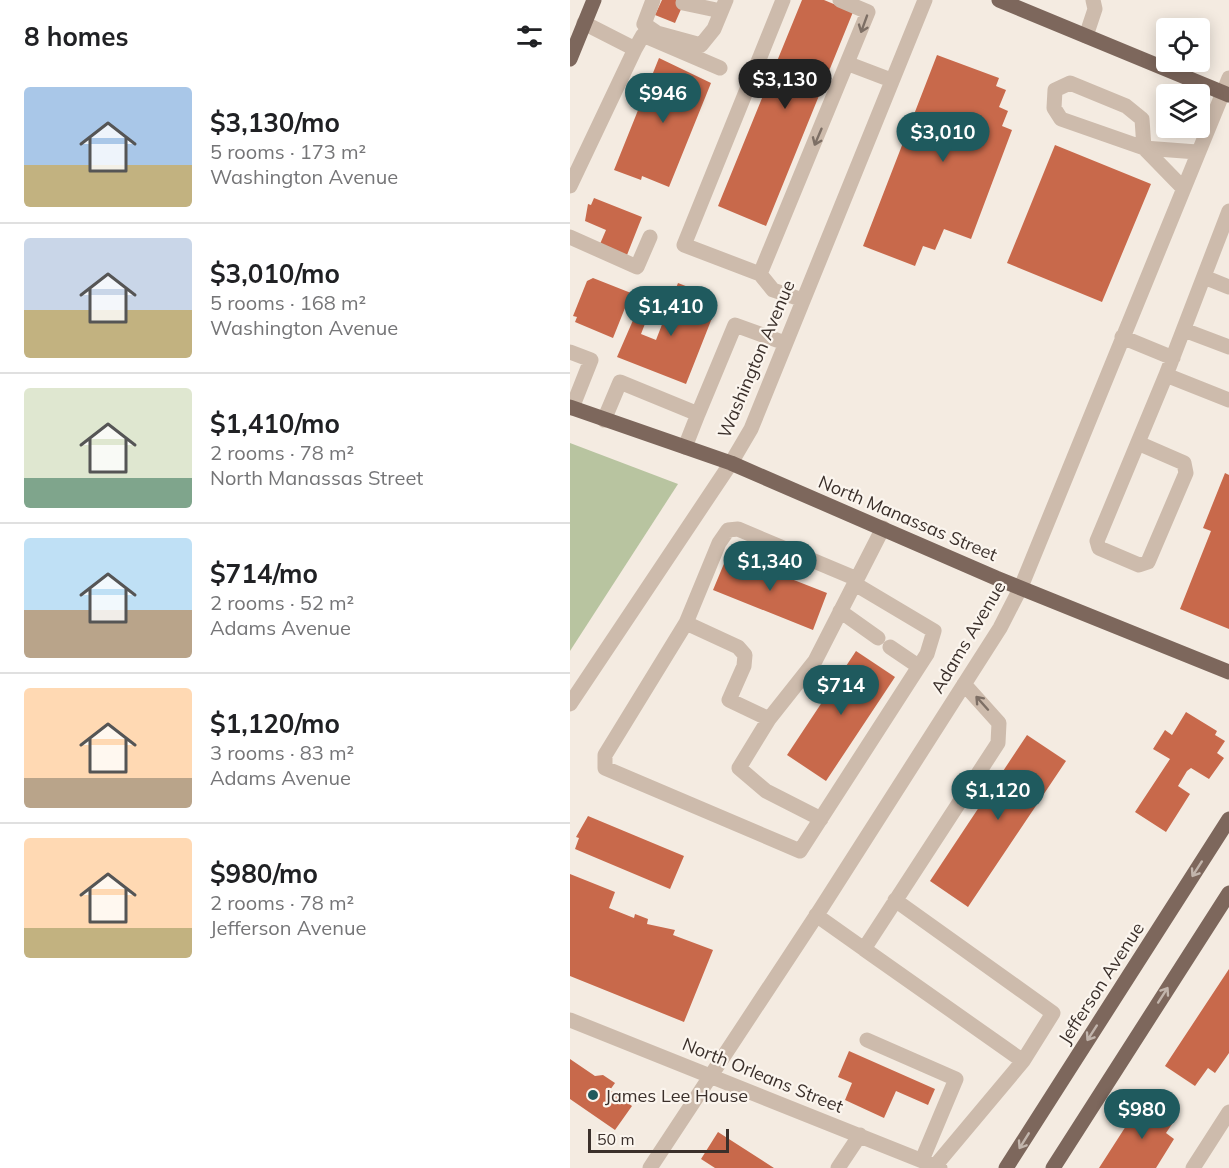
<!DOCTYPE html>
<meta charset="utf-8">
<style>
:root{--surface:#fff;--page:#f2f2f2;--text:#202124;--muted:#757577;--line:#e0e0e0;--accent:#1f5a5e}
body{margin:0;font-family:Mulish,sans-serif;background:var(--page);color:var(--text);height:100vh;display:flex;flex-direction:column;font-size:22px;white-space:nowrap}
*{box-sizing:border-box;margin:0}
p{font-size:20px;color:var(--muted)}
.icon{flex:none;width:33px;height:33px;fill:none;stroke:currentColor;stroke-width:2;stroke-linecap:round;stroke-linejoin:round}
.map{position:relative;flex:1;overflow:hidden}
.sheet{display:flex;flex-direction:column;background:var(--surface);width:570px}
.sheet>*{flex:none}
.buttons{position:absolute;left:586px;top:18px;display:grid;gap:12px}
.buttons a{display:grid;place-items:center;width:54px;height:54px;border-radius:6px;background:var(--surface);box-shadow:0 3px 15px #0003;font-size:30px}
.scale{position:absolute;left:18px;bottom:15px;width:141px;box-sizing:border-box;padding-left:6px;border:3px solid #3b302b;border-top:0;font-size:16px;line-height:21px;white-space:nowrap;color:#3b302b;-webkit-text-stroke:4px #fbf5ee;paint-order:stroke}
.price{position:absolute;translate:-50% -51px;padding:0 14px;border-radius:21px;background:var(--accent);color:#fff;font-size:20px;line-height:39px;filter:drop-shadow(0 2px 3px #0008)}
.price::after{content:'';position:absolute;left:50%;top:36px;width:18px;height:14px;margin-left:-9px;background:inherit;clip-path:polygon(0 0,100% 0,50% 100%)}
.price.current{background:#222;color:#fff}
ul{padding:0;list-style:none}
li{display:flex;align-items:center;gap:18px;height:150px;padding:0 24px}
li+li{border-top:2px solid var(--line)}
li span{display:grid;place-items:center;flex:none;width:168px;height:120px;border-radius:6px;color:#555}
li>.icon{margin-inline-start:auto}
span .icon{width:72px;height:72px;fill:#fffc;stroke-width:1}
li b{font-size:26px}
h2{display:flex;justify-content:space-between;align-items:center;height:72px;padding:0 24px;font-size:26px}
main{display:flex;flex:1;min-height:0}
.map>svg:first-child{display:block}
.green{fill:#b8c4a0}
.building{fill:#c8694b}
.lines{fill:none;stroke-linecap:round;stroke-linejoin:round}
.minor{stroke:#cdbbac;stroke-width:15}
.major{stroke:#7d675c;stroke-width:15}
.oneway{stroke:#7d6f65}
.oneway2{stroke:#c2b5ac}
.poi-dot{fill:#1f5a5e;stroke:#fbf5ee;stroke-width:2}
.labels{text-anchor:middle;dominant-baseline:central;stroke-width:4.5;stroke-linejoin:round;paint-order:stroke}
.street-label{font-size:18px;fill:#3b302b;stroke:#fbf5ee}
.poi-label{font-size:18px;fill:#3b302b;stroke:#fbf5ee;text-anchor:start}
</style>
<main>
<section class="sheet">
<h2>8 homes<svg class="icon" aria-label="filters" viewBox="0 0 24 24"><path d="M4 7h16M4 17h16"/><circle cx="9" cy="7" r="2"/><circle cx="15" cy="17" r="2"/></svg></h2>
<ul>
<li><span style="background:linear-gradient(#a9c7e8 65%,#c2b280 0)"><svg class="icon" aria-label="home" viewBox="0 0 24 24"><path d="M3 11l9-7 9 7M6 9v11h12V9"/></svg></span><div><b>$3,130/mo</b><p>5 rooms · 173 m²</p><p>Washington Avenue</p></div></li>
<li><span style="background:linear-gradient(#c9d6e8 60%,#c2b280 0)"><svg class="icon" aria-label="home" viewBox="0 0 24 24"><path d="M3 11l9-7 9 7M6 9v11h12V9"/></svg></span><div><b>$3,010/mo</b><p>5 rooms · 168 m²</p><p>Washington Avenue</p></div></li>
<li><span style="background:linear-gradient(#dfe7d0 75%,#7fa58c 0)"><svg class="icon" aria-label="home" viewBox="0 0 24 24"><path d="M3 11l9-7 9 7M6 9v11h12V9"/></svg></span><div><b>$1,410/mo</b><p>2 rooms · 78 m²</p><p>North Manassas Street</p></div></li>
<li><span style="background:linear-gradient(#bfe0f5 60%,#b9a48a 0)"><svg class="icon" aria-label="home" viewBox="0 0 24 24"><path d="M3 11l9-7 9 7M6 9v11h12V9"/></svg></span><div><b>$714/mo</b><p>2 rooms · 52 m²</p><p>Adams Avenue</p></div></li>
<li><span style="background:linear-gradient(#ffd9b3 75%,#b9a48a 0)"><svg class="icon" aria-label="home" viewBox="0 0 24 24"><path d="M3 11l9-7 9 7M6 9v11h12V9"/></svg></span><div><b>$1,120/mo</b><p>3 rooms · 83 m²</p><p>Adams Avenue</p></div></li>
<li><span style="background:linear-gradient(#ffd9b3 75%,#c2b280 0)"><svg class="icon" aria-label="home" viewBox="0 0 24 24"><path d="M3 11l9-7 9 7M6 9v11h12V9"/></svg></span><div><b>$980/mo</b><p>2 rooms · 78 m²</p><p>Jefferson Avenue</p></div></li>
</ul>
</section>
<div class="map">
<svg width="659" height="1168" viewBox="0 0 659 1168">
<rect width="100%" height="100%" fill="#f4ebe1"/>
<path class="green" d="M0,443L108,484L0,651Z"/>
<path class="building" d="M92,0H115L105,23L85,15Z
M232,0H254L283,12L196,226L148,206Z
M367,55L429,78L426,86L436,90L429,107L438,111L432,126L442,130L401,239L374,229L365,250L353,246L345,266L293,246Z
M89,58L141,83L99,187L72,176L71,180L44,170Z
M485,145L581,184L532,302L437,263Z
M24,198L72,217L57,255L30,244L36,230L15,221L18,204L21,205Z
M23,278L61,293L43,338L5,322L7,317L3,316L17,281Z
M108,283L141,296L134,315L142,318L116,384L47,357L67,311L78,316L71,334L86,340Z
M655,473L659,475V629L610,609L641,531L633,528Z
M158,554L257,593L243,630L143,590Z
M286,651L325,677L256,781L217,755Z
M616,712L647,731L645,735L655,741L647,753L654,758L639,779L621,768L617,771L608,786L620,794L596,832L565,812L600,759L583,749L595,730L602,735Z
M457,735L496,761L398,907L360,881Z
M18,816L114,856L100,889L5,849L9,838L6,837Z
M0,874L45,892L39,908L64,918L65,914L78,919L77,924L105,930L103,935L143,950L114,1022L0,976Z
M659,969V1053L645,1073L638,1068L625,1086L595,1066Z
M279,1051L365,1089L358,1105L326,1091L314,1118L275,1100L282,1083L268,1077Z
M0,1059L25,1076L33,1075L45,1083L40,1090L62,1106L45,1130L0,1099Z
M574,1098L606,1118L596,1133L604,1139L586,1168H529Z
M148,1132L204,1168H145L131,1159Z"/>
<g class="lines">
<path class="minor" d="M83,0L74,24L87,33L131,45L144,29L156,0
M213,0L114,245L190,274L203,290L233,300
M113,3L151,11
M516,36L525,9L523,0
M65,49L73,35L150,68
M279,64L321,80
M500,83L556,106L572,119L574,148L491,119L484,108L485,90Z
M0,186L65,49L14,23
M613,188L574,148L627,152
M0,237L67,267L80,237
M190,274L298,12L270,0
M634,277L659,287
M614,330L659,347
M552,337L603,358
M0,352L21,360L2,408
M596,375L659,211
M128,414L165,325L215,343
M34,420L50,382L128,414L115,447
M568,443L614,463L616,473L578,562L569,565L529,548L527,541L596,375L659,400
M285,584L364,631L357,654L230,851L35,768V755L116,623L168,647L175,655L174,666L159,700L199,719L245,661L313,528
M270,611L308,638
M116,623L149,543L158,530L168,529L287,579
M320,647L348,666
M0,704L161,463L181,429L355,0
M199,719L169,768L196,791L251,819
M246,915L294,949L428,743L429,723L394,684
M294,949L453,1061L483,1013L325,900
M0,1020L370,1168
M297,1040L386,1079L352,1160
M365,1166L453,1061
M80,1168L250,910L430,628L451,587L659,78
M268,1168L290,1135
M623,1168L659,1112"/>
<path class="major" d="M429,0L659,95
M0,59L24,0
M0,407L161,463L426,578L659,672
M436,1168L659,819
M483,1168L659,893"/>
</g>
<defs><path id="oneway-shaft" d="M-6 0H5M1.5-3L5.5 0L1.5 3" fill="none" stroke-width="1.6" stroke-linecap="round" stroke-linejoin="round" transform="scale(1.5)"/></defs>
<g class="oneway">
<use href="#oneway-shaft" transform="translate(294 24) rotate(110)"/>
<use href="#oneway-shaft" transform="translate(248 137) rotate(113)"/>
<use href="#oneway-shaft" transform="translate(412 703) rotate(-132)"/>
</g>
<g class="oneway2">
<use href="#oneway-shaft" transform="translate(627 869) rotate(123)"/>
<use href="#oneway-shaft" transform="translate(593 995) rotate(-57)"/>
<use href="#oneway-shaft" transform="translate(522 1033) rotate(123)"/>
<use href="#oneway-shaft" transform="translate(454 1141) rotate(122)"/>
</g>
<circle class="poi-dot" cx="23" cy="1095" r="6"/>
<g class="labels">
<g class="street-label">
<text transform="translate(186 359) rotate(-67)">Washington Avenue</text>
<text transform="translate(338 518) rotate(23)">North Manassas Street</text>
<text transform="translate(398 637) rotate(-59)">Adams Avenue</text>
<text transform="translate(531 983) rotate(-57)">Jefferson Avenue</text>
<text transform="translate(193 1075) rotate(22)">North Orleans Street</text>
</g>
<g class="poi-label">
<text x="35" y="1095">James Lee House</text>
</g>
</g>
</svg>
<div class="buttons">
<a><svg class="icon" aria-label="locate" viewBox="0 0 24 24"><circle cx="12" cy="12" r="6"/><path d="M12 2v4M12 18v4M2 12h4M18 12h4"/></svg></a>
<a><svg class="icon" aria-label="layers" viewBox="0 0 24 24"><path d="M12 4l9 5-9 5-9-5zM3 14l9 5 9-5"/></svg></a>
</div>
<div class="scale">50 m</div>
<b class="price current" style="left:215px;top:110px">$3,130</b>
<b class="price" style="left:93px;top:124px">$946</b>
<b class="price" style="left:373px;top:163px">$3,010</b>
<b class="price" style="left:101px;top:337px">$1,410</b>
<b class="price" style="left:200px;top:592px">$1,340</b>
<b class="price" style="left:271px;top:716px">$714</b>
<b class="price" style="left:428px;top:821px">$1,120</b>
<b class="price" style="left:572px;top:1140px">$980</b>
</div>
</main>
